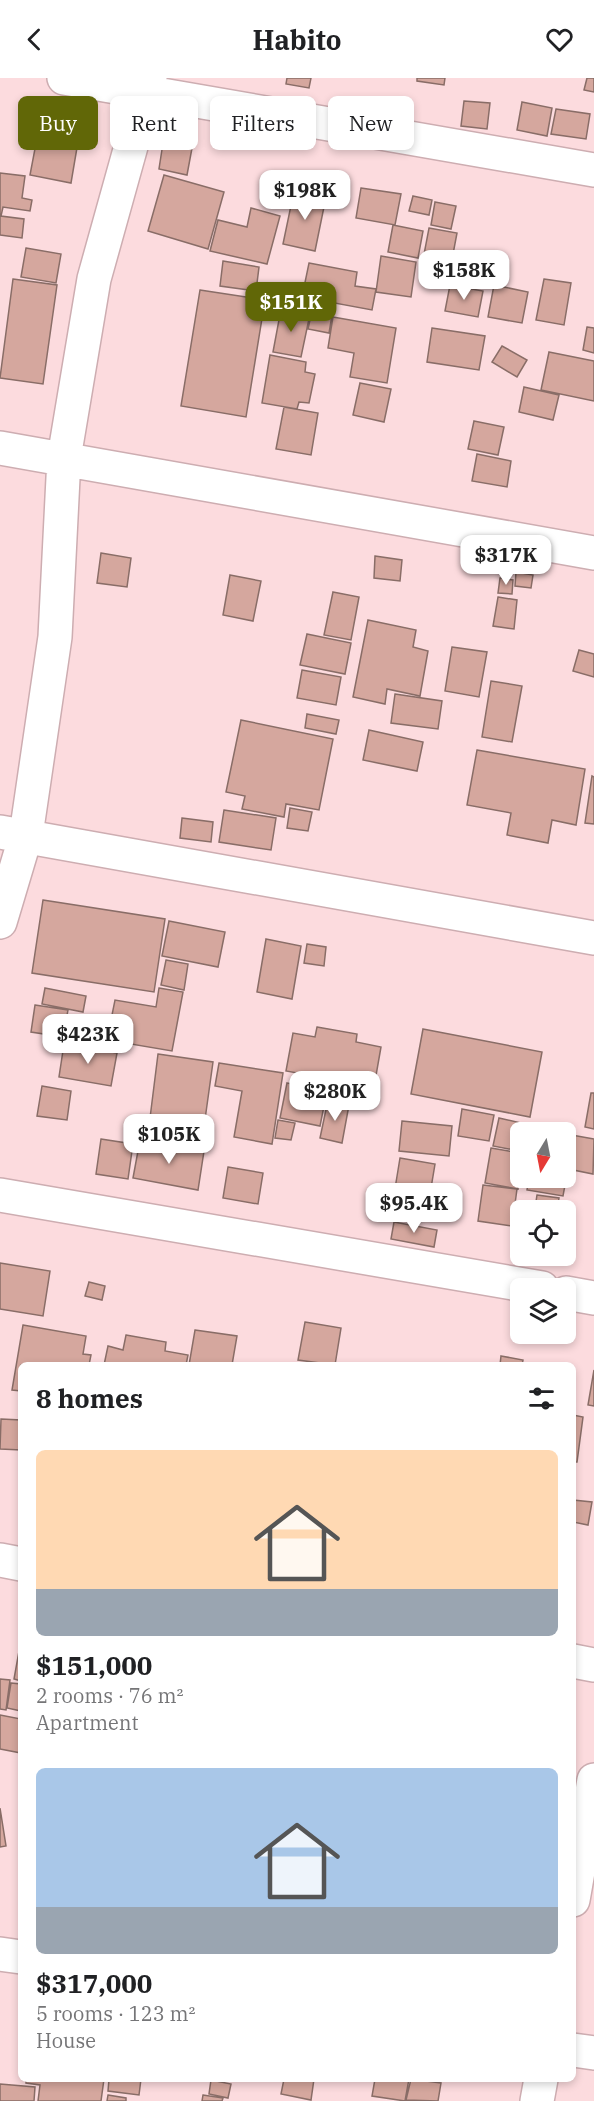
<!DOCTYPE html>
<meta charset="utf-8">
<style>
:root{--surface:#fff;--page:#f2f2f2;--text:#202124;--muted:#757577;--accent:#616707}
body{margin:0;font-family:"IBM Plex Serif",serif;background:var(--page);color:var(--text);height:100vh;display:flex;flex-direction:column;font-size:22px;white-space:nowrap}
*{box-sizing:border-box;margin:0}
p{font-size:20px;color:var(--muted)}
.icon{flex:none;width:33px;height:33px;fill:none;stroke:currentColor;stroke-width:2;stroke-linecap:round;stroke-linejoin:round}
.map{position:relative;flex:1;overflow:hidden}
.drawer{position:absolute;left:18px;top:1284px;width:558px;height:720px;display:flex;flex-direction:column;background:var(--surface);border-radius:9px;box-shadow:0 3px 9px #0003}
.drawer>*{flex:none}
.top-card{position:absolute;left:18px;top:18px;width:558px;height:54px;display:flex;gap:12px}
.needle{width:39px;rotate:190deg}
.buttons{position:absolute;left:510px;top:1044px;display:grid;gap:12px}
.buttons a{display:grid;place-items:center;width:66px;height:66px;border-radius:9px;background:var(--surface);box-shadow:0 3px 9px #0003;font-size:30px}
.price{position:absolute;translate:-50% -51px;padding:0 14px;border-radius:12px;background:#fff;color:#222;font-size:20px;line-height:39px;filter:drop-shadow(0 2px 3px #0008)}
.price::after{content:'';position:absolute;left:50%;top:36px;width:18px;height:14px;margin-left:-9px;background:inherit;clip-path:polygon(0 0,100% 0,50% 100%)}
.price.selected{background:var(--accent);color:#fff}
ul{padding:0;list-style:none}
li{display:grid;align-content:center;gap:12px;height:318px;padding:0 18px}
li span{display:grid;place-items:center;height:186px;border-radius:9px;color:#555}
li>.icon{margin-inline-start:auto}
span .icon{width:108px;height:108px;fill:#fffc;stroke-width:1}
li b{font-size:26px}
h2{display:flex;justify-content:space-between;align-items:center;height:72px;padding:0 18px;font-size:26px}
.pill{padding:0 21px;border-radius:9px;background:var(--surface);box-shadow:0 3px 9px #0003;font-size:21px;line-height:54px}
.pill.selected{background:var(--accent);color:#fff}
header{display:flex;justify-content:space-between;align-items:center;height:78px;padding:0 18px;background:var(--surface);font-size:27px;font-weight:700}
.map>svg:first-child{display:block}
.building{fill:#d5a79e;stroke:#896d67;stroke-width:1.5}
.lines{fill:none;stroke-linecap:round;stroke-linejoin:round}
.minor-casing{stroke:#cdadb1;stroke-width:36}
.minor{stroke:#fff;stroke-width:33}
</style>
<header><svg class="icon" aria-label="back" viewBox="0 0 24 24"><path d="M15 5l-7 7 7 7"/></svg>Habito<svg class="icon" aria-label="heart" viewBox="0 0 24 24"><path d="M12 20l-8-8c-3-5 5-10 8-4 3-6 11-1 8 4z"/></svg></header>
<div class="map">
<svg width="594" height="2023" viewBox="0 0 594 2023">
<rect width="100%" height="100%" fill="#fcdbde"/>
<path class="building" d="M287,0H311L309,10L286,6Z
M417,0H445L444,7L417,3Z
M587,0H594V14L584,12Z
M464,23L490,25L487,51L461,48Z
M522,24L552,30L547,58L517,52Z
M556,31L590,36L586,61L551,56Z
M41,39L81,46L71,105L30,97Z
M163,65L192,70L187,97L159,91Z
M0,95L25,98L22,120L32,122L30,133L3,129L1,138L24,141L22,160L0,157Z
M164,97L224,114L208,171L148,153Z
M361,110L401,116L395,147L356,140Z
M294,113L326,119L315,173L283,166Z
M413,118L432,122L429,137L409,133Z
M435,124L456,128L451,151L431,147Z
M251,130L280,138L267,186L210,173L218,142L247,149Z
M393,147L423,153L418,180L388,174Z
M429,150L457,155L450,192L422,187Z
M26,170L61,176L56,205L21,199Z
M381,178L416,184L411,219L376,214Z
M223,183L259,189L256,213L220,208Z
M309,185L357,194L355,208L376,211L372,232L302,219Z
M13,201L57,207L43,306L0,300Z
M544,201L571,205L564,247L536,242Z
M450,207L483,213L478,239L445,233Z
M494,207L528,214L522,245L488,239Z
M200,212L265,222L246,339L181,328Z
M313,228L333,231L329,255L308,251Z
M281,231L310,236L301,279L273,274Z
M333,239L396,250L387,305L350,299L354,275L328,270Z
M587,249L594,250V275L583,272Z
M432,250L485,258L479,292L427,284Z
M502,268L527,282L517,299L492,284Z
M549,274L594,283V323L541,312Z
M270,277L306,284L305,294L315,296L309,325L299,324L297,331L262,325Z
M360,305L391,311L384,344L353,337Z
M524,309L559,317L553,342L519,334Z
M284,329L318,335L311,377L276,371Z
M474,343L504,349L498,377L468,371Z
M477,376L511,383L507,409L472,403Z
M101,475L131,480L127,509L97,505Z
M375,478L402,482L400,503L374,500Z
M516,494L533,497L531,510L515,508Z
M230,497L261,503L253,543L223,537Z
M500,500L513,502L512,516L498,515Z
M333,514L359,519L351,562L324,557Z
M498,519L517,522L514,551L493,548Z
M368,542L416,552L413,569L428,573L420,618L387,611L385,626L353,619Z
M307,556L351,565L345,596L300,587Z
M452,569L487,574L479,619L445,613Z
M579,572L594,576V599L573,593Z
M302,592L341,599L336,627L297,620Z
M491,603L522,608L512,664L482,659Z
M395,616L442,623L438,651L391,645Z
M307,636L339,642L336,656L305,650Z
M241,642L333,661L319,732L286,726L284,739L242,731L245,718L226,714Z
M369,652L423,664L417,693L363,682Z
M477,672L585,691L576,747L552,742L548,765L507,757L511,735L467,727Z
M592,698L594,699V746L585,745Z
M290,730L312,734L308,753L287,750Z
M224,732L276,740L271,772L219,764Z
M182,740L213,744L211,764L180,760Z
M43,822L165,841L154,914L32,895Z
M169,843L225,854L218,889L162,878Z
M266,861L301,868L292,921L257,914Z
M307,866L326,869L324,888L304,885Z
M166,882L188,886L184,912L161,907Z
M45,910L86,918L83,934L42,926Z
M159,910L183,914L172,973L107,962L115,922L156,929Z
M35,927L68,932L63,959L31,954Z
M317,949L357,956L356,964L381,969L374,1009L286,993L293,955L315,959Z
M423,951L542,974L530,1039L411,1016Z
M64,966L117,975L111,1008L59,999Z
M158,976L213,984L202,1063L148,1056Z
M219,985L283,995L272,1066L234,1059L242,1013L215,1008Z
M287,1005L327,1013L320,1048L280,1040Z
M42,1008L71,1013L67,1042L37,1038Z
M329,1011L348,1015L346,1025L328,1021Z
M591,1015H594V1051L585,1049Z
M328,1022L349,1027L342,1065L320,1060Z
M462,1031L494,1037L489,1063L458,1058Z
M499,1040L530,1047L529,1054H520V1073L493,1068Z
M278,1042L295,1045L291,1062L275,1060Z
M402,1043L452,1048L449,1078L399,1073Z
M566,1056L594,1061L593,1096L568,1091L563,1118L527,1112L529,1100H566Z
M101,1061L133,1066L128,1101L96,1096Z
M140,1062L204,1073L198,1112L133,1100Z
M491,1070L520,1075L518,1111L485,1105Z
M400,1080L435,1086L426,1140L391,1135Z
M228,1089L263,1095L258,1126L223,1120Z
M483,1107L517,1111L512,1148L478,1143Z
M537,1117L559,1120L557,1132L535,1130Z
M394,1144L437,1152L434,1169L391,1161Z
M0,1185L50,1193L43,1238L0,1231Z
M89,1204L105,1208L102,1222L85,1218Z
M305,1244L341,1250L335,1287L298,1282Z
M23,1247L86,1258L83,1276L91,1277L89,1287H21V1313L12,1312Z
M195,1252L237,1258L232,1287H189Z
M126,1257L166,1264L165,1273L188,1277L186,1287H104L108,1268L123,1272Z
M501,1278L523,1282L522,1287H500Z
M594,1292V1328L588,1327Z
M573,1337L583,1339L577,1384H573Z
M1,1341L21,1342V1372L0,1371Z
M573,1422L592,1424L588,1447L573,1444Z
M19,1573L21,1574V1603L14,1601Z
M0,1601L10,1602L6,1632L0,1631Z
M11,1605L21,1606V1633L7,1630Z
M0,1637L21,1641V1675L0,1671Z
M0,1730L6,1768L0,1769Z
M26,2001H104L101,2023H38L40,2007L26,2005Z
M109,2001H141L139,2017L108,2013Z
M284,2001H314L311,2022L281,2016Z
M375,2001H409L405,2023L372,2018Z
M411,2001L441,2005L438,2023L406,2022Z
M211,2002L231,2006L228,2020L209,2016Z
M0,2006L35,2009L34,2023H0Z
M108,2017L126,2020V2023H107Z
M203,2017L223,2020L222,2023H202Z"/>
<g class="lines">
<g class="minor-casing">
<path id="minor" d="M64,0L594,92
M0,370L594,475
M0,754L594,860
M0,844L26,757L55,559L64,380L94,201L150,0
M0,1117L542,1210
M566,1215L594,1220
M0,1482L21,1486
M573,1583L594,1587
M573,1822L594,1702
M0,1876L21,1879
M573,1972L594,1975
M537,2023L541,2001"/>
</g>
<use href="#minor" class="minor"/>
</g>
</svg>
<div class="buttons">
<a><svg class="needle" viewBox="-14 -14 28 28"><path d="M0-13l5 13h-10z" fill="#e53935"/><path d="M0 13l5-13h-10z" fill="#757577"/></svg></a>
<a><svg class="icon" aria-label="locate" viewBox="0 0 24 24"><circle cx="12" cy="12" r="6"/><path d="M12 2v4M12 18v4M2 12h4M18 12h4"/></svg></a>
<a><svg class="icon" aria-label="layers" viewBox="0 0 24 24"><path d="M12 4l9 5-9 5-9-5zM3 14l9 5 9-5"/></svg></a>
</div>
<b class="price" style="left:305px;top:143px">$198K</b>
<b class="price" style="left:464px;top:223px">$158K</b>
<b class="price selected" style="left:291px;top:255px">$151K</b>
<b class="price" style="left:506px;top:508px">$317K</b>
<b class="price" style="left:88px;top:987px">$423K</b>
<b class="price" style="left:335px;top:1044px">$280K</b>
<b class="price" style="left:169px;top:1087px">$105K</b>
<b class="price" style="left:414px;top:1156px">$95.4K</b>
<div class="top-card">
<a class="pill selected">Buy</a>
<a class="pill">Rent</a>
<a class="pill">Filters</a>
<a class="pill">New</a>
</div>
<section class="drawer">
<h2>8 homes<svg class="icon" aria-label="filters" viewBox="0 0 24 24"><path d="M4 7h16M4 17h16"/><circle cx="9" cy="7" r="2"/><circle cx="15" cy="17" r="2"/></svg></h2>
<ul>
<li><span style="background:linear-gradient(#ffd9b3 75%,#9aa5b1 0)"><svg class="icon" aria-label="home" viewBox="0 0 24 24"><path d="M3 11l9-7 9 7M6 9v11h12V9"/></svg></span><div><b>$151,000</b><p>2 rooms · 76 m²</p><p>Apartment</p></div></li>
<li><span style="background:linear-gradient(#a9c7e8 75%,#9aa5b1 0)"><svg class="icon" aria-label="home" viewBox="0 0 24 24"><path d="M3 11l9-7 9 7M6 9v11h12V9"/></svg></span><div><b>$317,000</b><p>5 rooms · 123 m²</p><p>House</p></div></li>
</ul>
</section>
</div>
